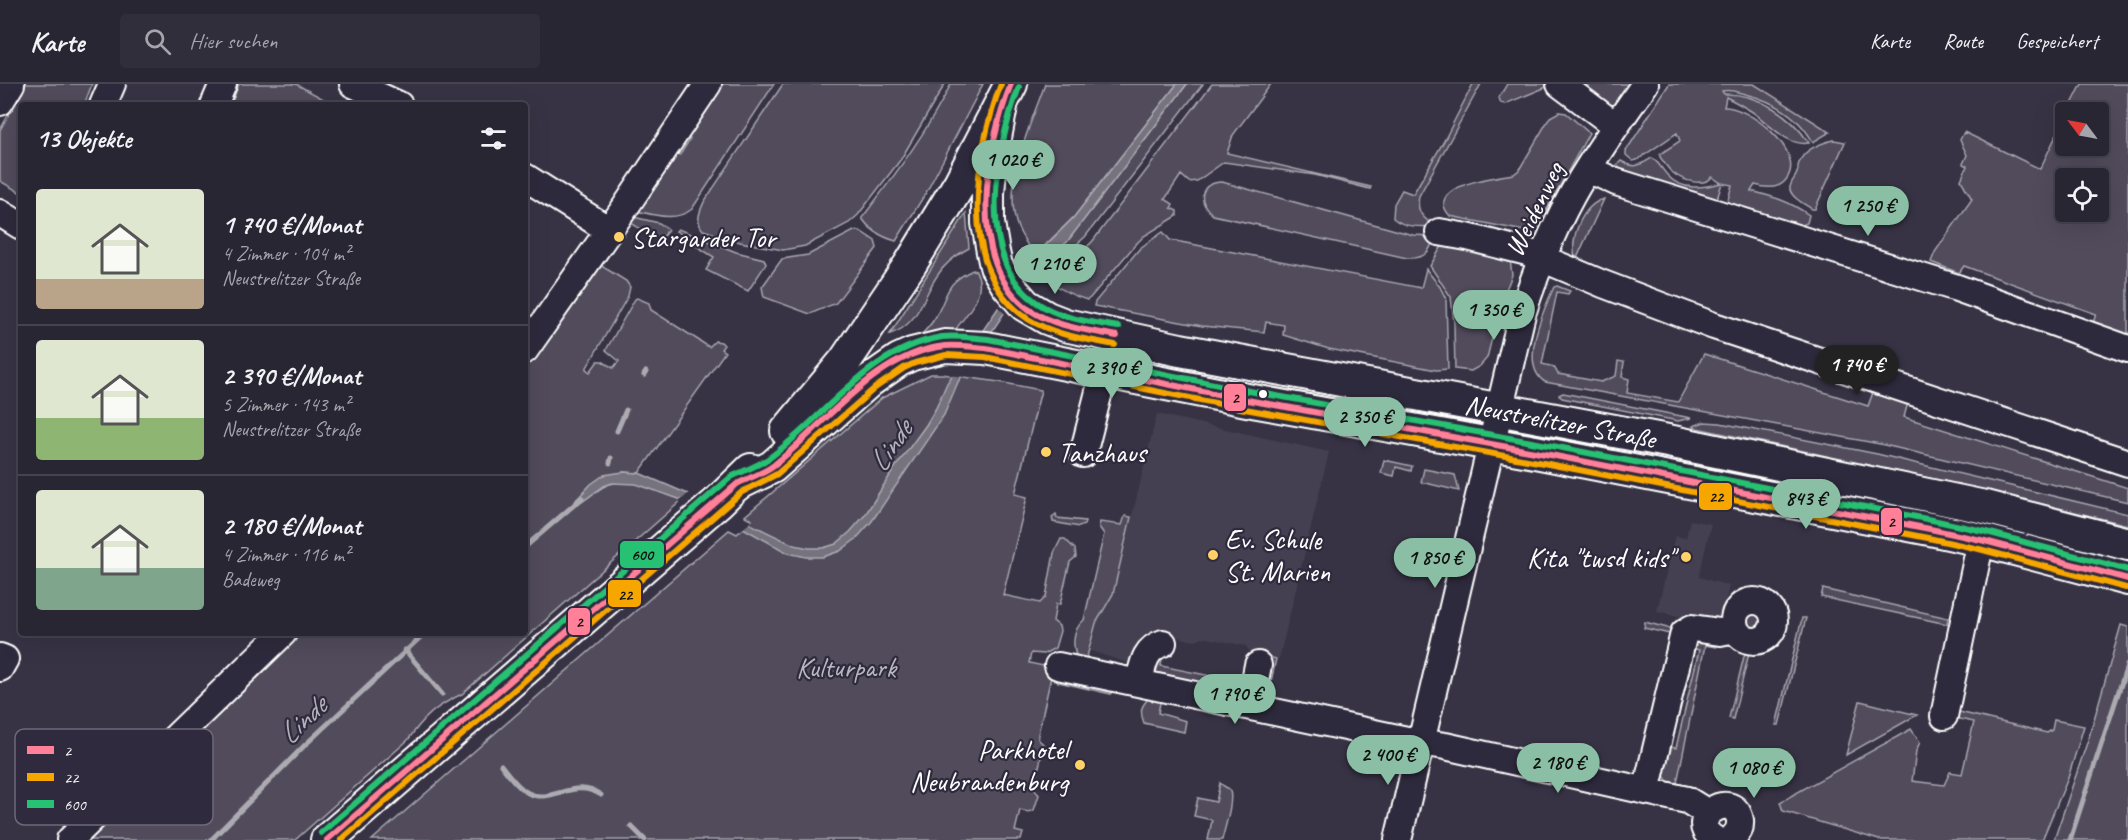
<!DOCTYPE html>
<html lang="de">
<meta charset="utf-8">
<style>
:root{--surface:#292634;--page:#312e3c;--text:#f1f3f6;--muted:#a5a5ac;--line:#45434f;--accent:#8abfa5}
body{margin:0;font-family:Caveat,sans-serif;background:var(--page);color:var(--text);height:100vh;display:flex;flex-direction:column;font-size:22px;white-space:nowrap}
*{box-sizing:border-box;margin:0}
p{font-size:20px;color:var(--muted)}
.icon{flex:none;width:33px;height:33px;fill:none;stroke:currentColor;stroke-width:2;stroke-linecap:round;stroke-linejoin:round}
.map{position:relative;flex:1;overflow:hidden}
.panel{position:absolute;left:18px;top:18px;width:510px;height:534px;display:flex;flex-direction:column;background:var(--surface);border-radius:6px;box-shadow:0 6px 24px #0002,0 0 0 2px var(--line)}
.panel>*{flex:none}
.needle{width:39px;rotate:302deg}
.tools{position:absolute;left:2055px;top:18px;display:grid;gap:12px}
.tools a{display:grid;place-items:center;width:54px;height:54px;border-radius:6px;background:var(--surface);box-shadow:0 6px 24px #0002,0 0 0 2px var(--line);font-size:30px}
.price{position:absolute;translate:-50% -51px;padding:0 14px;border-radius:21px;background:var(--accent);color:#111;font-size:20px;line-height:39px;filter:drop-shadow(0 2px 3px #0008)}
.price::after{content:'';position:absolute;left:50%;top:36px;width:18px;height:14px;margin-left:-9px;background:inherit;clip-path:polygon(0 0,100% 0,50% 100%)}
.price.on{background:#222;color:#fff}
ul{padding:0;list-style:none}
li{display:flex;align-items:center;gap:18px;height:150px;padding:0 18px}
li+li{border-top:2px solid var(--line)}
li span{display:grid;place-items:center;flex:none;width:168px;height:120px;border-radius:6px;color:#555}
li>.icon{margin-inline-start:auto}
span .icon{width:72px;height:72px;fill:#fffc;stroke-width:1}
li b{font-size:26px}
h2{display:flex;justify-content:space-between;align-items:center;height:72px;padding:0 18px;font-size:26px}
header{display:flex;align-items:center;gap:36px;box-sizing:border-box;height:84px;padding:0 30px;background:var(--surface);border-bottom:2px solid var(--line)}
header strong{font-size:28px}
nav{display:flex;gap:33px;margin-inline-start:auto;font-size:21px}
.search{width:420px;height:54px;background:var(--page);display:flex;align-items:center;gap:15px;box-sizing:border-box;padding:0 21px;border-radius:6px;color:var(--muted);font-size:22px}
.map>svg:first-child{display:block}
.built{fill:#444051}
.green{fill:#514c5c;stroke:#a8a6ae;stroke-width:1.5;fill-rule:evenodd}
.water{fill:#76737f;stroke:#adabb2;stroke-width:1.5}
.pier{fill:#373345;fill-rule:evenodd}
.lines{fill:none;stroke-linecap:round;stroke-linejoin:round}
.stream{stroke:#adabb2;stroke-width:5}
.minor-casing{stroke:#fff;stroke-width:30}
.major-casing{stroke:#fff;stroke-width:36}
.minor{stroke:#2f2a3d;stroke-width:26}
.major{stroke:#2f2a3d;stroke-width:32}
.bus-1-casing{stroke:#2f2a3d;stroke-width:10}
.bus-2-casing{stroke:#2f2a3d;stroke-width:10}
.bus-3-casing{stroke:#2f2a3d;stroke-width:10}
.bus-1{stroke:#ff8098;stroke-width:6}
.bus-2{stroke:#f7a600;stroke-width:6}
.bus-3{stroke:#26c172;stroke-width:6}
.poi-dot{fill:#ffd166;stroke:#2f2a3d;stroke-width:2}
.bus-dot{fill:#fff;stroke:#2f2a3d;stroke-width:2}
.labels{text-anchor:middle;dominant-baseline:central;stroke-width:4.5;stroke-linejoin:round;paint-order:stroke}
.street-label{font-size:28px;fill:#fff;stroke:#2f2a3d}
.poi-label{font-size:28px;fill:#fff;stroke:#2f2a3d;text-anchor:start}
.park-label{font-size:28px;fill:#b9b7be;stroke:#2f2a3d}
.water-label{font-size:30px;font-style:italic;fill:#b4b2b9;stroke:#2f2a3d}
.key{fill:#2f2a3d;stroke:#6d6a77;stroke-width:1.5}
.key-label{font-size:16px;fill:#fff}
.line-badge{stroke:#2f2a3d;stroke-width:2}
.pale-badge-label{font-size:16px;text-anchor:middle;font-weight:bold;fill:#111}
</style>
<header>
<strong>Karte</strong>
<div class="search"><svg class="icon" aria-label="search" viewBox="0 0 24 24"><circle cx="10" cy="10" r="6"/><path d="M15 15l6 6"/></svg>Hier suchen</div>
<nav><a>Karte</a><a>Route</a><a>Gespeichert</a></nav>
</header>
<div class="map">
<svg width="2128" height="756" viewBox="0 0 2128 756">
<rect width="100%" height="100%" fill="#373345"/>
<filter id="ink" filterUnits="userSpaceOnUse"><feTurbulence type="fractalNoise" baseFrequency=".0167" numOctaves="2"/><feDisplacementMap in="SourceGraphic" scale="12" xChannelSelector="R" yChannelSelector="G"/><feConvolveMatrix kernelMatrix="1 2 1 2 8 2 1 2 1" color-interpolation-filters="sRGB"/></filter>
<g filter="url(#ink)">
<path class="built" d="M1157,330L1329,368L1279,575L1251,570L1246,562L1202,553L1194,557L1168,551L1137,582L1088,566L1096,539L1113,510Z
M1690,436L1711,440L1699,493L1729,502L1721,535L1712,540L1657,527L1675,452L1686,454Z"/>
<path class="green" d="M26,0H92L84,21H21V109L0,97V46Z
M239,0H296L329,18L327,21H231Z
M715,0H774L692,125C675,139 651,130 632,126L672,66L680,71L690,55L683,49Z
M783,0H945L901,75L858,131L849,139L805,162L783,166L740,158L703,146C695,137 700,127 704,118Z
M951,0H983L927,107L896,157C882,153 870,147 862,134C895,91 927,48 951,0Z
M1045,0H1177L1074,133L1034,172C1029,163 1022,153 1018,144C1001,100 1031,41 1045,0Z
M1187,0H1203L1085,153L1045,188L1039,180L1067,158Z
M1212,0H1271L1233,51L1227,69L1371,103L1370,105L1315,91L1224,78L1197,97L1189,98L1181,91L1165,115L1173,120L1171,124L1177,127V132L1144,152L1135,161L1090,214L1087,216C1074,212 1063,207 1053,199V195L1092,158Z
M1473,0H1481L1419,112C1416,128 1423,135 1436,142C1422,143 1404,144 1393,134L1394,120L1402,106L1413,110L1444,57Z
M1507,0H1549V2L1505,20L1501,19L1499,14Z
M1574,0H1632L1614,23L1608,22Z
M1669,0H1754L1830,48L1813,58C1798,31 1774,17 1745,10C1737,8 1730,5 1722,7L1724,10C1758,9 1792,32 1809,59C1787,63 1768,38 1751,27C1743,22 1734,17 1726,13L1724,23C1746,21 1810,68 1785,97C1777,106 1765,104 1755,101L1751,107C1774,113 1789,117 1809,131L1807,139L1792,145L1727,119L1732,101L1722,99L1717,115L1711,119L1615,87V83L1621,77C1635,85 1639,82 1652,74C1659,78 1662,86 1668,92C1682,107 1703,104 1721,99L1712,93C1704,103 1682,97 1672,88C1667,84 1664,78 1660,73V70L1680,57L1677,49L1637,76L1633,77L1626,71V67Z
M2082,0H2128V256L2092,242L2096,230L1964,182L1959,189L1931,178L1935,168L1972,115L1961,96L1967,82L1963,80L1967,71L1960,56L1964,48L2040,85L2065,33L2066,62H2098V28H2068ZM2066,94H2098V128H2066Z
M1559,28L1566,29L1589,49L1536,145L1529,148L1450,132C1422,101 1498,93 1514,90L1519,86L1550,33Z
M1834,56L1845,58L1815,125H1812C1805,120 1793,115 1790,106C1789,99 1795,95 1797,89C1800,80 1796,88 1799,79C1804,65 1821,59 1834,56Z
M1222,98L1413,151L1431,152L1433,155C1430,170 1422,175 1407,174L1213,131C1197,117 1199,99 1222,98Z
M1604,115L1576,176C1568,156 1582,121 1604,115Z
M966,129L969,164C956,171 945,179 937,192C923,212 918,242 890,250Z
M629,132L659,139L668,145L660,158L622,133Z
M678,145L736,168L764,175L766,180L748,207L706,186L714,173L693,160L694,157L676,147Z
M854,147H860L875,157L877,164L836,219L810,230L764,213L762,203L782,175L808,171Z
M1163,148L1170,156L1421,204L1426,185L1440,203L1446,215L1448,285L1436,286L1329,265L1283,251L1284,241L1266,238L1264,248L1202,242L1094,222L1095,218L1140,164Z
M1445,160L1510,176L1512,191L1501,218L1487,274L1480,282L1471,287L1455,285L1454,240L1451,213L1430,182L1442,162Z
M592,176L626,197L630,203L628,212L586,285L590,288L598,277H602L613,284L619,277L606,266L635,215L637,214L649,219L651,226L709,263L715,257L721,258L724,261L721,265L725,268L639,389L623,388L577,415L576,418L579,420C587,414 594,408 603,403C627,390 659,407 682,416L462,610C436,622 424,633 408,656L295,756H77L289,549H525V275L530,268L537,273L546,260L540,255Z
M973,186L976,187C988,210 966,230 953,249L913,259C921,251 929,244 935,234C949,210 944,199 973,186Z
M1557,202L1570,207L1568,210L1557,208L1542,280L1554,283L1558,290L1601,298L1616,292L1618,277L1624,278L1622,293L1629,295L1627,309L1678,318L1704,270L1868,322L1875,303L1909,315L1904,333L2128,404V418L1880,360L1545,298C1518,281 1544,225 1554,203Z
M931,290H942L999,298L1041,306L1015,410L1027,413L1003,511L1040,519L1046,513L1054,469L1061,455H1065L1075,465L1076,473L1070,478L1060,520H1056L1053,537L1059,542L1060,547L1055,564L1044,570L1031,569L1029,579L1053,584L1038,650V655L1044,661L1034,704L1039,711L1034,726L1028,728L1020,726L1015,747L1023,749L1021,756H372L729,446L737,450L752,436L745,432L882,314Z
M1563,309L1691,334L1678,337L1562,314L1559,311Z
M1704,338L1720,339L1877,370L2128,430V441L1989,407L1697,344L1693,342Z
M1384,376L1412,382L1411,387L1396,383L1394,392L1381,389Z
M1424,385L1455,391L1459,407L1421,398Z
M1804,401L1848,407L2059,455L2057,464L1803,407Z
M1056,430L1057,434L1085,437L1084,441L1079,443L1053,438L1052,433Z
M1125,432L1131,433L1113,510L1096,539L1085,580L1079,579C1072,564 1071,547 1084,536L1104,450L1099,443L1100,438L1122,441Z
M1823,505L1948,534L1947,540L1821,513Z
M1741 537a13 13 0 1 1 26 0a13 13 0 1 1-26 0Z
M1802,534H1806L1779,641H1776Z
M1645,538L1675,546L1674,551L1644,544Z
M2121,541L2128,543V756H2054L2089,653Z
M1694,555L1715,558L1716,563L1705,561L1677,699L1668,698L1659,684L1664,662L1676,664L1699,566L1687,562Z
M1746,564L1750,565L1733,635L1729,634Z
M1163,567L1161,582L1246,599L1244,612L1151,593L1150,578Z
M1265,572L1276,575L1266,620H1264Z
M1059,592L1112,604L1111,610L1058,598Z
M1153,609L1161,614L1158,629L1186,637L1184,648L1144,639C1138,623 1143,621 1153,609Z
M1860,617L1917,631L1846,671Z
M1955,627L2047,649L2052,646L2054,636L2084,642L2068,694L2042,756H1879L1783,727L1780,718L1911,645L1920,658L1916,667L1912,697L1944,701L1950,688L1962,690L1974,638L1954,634Z
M1220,699C1222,701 1227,704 1229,705C1235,714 1224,746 1222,756H1208L1212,736L1194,732L1198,714L1216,718Z"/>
<path class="water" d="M1177,0H1187L1067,158L1035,183L958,298L944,331L872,437L856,455L840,467L823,473H806L788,469L743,444L682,416L636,400L612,399L604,402L579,420L576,418V416L591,400L604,391L623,388L639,389L688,410L794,461L809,464H823L836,460L850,448L865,431L894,385L926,341L936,324L947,299L1030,177L1074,133Z"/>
<path class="pier" d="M1033,169L1041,183L964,293L949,291L992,226ZM997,222L1005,230L990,252L979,250Z
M690,408L752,437L740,447L679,418Z"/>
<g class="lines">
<path class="stream" d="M644,291L646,288
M617,347L626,326
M610,379L611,374
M525,463L582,414
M405,566L442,610
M501,681C509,691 517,703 528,709C551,721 573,693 601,711
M631,742L645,756
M211,756L305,661L425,549
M2070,756L2128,579"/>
<g class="minor-casing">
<path id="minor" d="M353,0L399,21
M1560,0L1616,42
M0,18L11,0
M103,21L112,0
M214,21L223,0
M1588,85L1616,98L1957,204L2128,265
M525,93L609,146
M0,129L21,142
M1439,148L1467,153L1527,168L1603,200L1714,242L2128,379
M525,266L624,125L708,0
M1083,370L1104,288
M1734 537a20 20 0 1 1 40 0a20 20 0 1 1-40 0Z
M0,573L5,575L0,584
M1058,582L1407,656L1445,662L1687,716L1708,729
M1139,598C1143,581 1144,565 1163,559
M1250,622L1258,581
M1944,632L1981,456
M1646,707L1684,549L1692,544L1720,548L1735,545
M70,756L283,549
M1398,756L1522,230C1535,190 1551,149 1572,111C1593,73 1620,36 1645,0
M1716,756C1681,737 1733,702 1740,736C1741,746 1736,752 1729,756"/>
</g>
<g class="major-casing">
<g id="major">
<path id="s1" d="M1001,22L991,75L988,109V139L993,168L996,182L1007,200L1025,221L1047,234L1065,241L1180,266L1668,357L1985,423L2128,460"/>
<path d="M787,347L845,277L911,179L960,99L1011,0"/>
<path d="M737,400L772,383L869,297L899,276L912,270L945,262L986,264L1247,316L1535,368L1935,446L1981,456L2128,495"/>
<path d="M327,756L717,419L751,386"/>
</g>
</g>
<use href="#minor" class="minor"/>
<use href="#major" class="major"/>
<g class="bus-1-casing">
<path id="bus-1" d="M1011,0C986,64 964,179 1030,226C1055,243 1088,246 1117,252
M327,756L737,400C749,394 764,389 774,381C825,341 876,269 945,262C958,261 973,263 986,264L1247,316L1535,368L1935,446L1981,456L2128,495"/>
</g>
<g class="bus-2-casing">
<path id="bus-2" d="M1001,0C975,68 956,188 1028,235C1054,251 1085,255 1115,261
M341,756L742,408L777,390L875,304L904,284L915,279L946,271L985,273L1245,325L1533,377L1933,455L1979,465L2126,504"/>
</g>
<g class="bus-3-casing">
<path id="bus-3" d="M1019,3C996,63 974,175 1036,218C1060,235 1091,238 1119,243
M321,749L731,393C743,387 757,382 768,375C826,333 866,266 942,253C956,251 973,254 988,255L1249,307L1537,359L1937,437L1983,447L2128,486"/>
</g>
<use href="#bus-1" class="bus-1"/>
<use href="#bus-2" class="bus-2"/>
<use href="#bus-3" class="bus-3"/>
</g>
</g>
<g class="poi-dot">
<circle cx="619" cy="153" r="6"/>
<circle cx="1046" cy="368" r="6"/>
<circle cx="1213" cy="471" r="6"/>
<circle cx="1686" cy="473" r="6"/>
<circle cx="1080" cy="681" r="6"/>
</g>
<circle class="bus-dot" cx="1263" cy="310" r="5"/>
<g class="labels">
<g class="street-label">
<text transform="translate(1534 125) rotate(-64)">Weidenweg</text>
<text stroke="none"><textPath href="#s1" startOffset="760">Neustrelitzer Straße</textPath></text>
</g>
<g class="poi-label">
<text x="631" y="153">Stargarder Tor</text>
<text x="1058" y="368">Tanzhaus</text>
<text x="1225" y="455">Ev. Schule<tspan x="1225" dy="32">St. Marien</tspan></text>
<text x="1674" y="473" text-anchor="end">Kita "twsd kids"</text>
<text x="1068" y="665" text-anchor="end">Parkhotel<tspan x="1068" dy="32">Neubrandenburg</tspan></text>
</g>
<g class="park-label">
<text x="846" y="583">Kulturpark</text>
</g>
<g class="water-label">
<text transform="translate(890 362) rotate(-56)">Linde</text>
<text transform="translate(302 636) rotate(-44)">Linde</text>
</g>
</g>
<rect x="15" y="645" width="198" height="96" rx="9" class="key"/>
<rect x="27" y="662" width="27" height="8" fill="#ff8098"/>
<rect x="27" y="689" width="27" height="8" fill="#f7a600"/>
<rect x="27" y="716" width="27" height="8" fill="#26c172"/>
<g class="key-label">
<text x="64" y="672">2</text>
<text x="64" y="699">22</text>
<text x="64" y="726">600</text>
</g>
<g class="line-badge">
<rect x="1223" y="299" width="24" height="29" rx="6" fill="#ff8098"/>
<rect x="1698" y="398" width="35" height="29" rx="6" fill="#f7a600"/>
<rect x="1880" y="423" width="23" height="29" rx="6" fill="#ff8098"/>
<rect x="619" y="456" width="46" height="29" rx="6" fill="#26c172"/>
<rect x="607" y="495" width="35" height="29" rx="6" fill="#f7a600"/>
<rect x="567" y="523" width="24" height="29" rx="6" fill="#ff8098"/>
</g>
<g class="pale-badge-label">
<text x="1235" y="319">2</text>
<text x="1716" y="418">22</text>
<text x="1891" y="443">2</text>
<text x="642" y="476">600</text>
<text x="625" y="516">22</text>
<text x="579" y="543">2</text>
</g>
</svg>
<div class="tools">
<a><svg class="needle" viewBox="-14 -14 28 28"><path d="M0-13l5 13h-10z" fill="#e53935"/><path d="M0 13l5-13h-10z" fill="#a5a5ac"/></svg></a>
<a><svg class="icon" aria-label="locate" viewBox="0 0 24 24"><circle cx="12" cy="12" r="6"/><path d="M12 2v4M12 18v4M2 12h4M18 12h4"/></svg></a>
</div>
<b class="price" style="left:1013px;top:107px">1 020 €</b>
<b class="price" style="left:1868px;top:153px">1 250 €</b>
<b class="price" style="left:1055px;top:211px">1 210 €</b>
<b class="price" style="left:1494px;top:257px">1 350 €</b>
<b class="price on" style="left:1857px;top:312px">1 740 €</b>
<b class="price" style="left:1112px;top:315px">2 390 €</b>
<b class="price" style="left:1365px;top:364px">2 350 €</b>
<b class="price" style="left:1806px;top:446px">843 €</b>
<b class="price" style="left:1435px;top:505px">1 850 €</b>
<b class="price" style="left:1235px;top:641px">1 790 €</b>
<b class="price" style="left:1388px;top:702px">2 400 €</b>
<b class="price" style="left:1558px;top:710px">2 180 €</b>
<b class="price" style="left:1754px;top:715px">1 080 €</b>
<section class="panel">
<h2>13 Objekte<svg class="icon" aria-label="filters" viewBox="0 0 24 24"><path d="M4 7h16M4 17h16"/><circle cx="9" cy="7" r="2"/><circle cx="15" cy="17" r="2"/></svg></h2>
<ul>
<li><span style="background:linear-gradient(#dfe7d0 75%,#b9a48a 0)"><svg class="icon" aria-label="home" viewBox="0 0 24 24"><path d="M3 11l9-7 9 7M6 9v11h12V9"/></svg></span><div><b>1 740 €/Monat</b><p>4 Zimmer · 104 m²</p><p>Neustrelitzer Straße</p></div></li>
<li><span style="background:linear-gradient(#dfe7d0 65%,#8fb573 0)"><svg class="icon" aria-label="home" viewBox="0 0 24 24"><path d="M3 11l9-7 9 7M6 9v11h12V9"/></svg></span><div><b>2 390 €/Monat</b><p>5 Zimmer · 143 m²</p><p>Neustrelitzer Straße</p></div></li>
<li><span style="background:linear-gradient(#dfe7d0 65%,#7fa58c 0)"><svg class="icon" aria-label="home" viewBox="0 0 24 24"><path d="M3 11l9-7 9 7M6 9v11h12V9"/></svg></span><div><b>2 180 €/Monat</b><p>4 Zimmer · 116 m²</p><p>Badeweg</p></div></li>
</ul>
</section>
</div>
